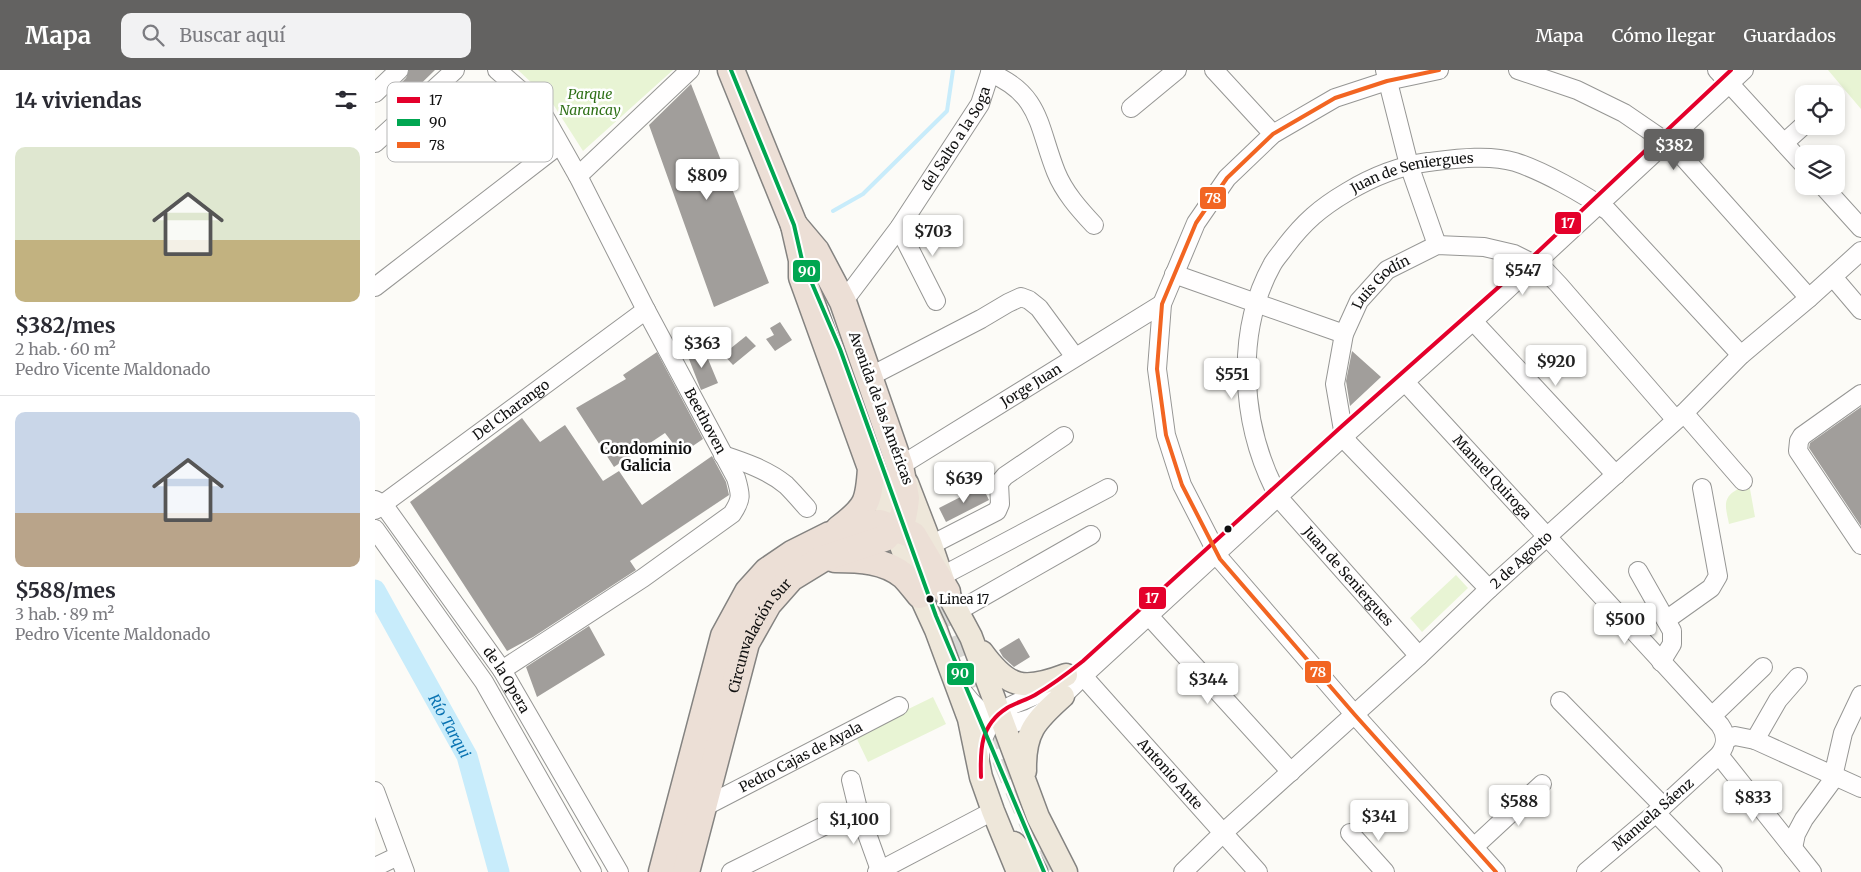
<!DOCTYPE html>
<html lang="es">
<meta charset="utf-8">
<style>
:root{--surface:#fff;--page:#f2f2f3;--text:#2b2b33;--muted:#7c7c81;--line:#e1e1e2;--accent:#636261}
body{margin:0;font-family:Merriweather,serif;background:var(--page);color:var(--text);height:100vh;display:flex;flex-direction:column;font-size:19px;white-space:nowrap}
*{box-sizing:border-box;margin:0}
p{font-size:16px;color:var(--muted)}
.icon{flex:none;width:28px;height:28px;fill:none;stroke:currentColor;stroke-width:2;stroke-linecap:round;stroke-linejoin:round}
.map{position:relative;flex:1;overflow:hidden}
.panel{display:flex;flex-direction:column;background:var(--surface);width:375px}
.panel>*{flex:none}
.controls{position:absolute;left:1420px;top:15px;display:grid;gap:10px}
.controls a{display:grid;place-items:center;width:50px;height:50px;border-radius:10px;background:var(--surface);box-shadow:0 2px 8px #0003;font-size:25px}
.price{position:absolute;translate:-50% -42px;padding:0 11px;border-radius:5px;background:#fff;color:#222;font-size:16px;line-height:32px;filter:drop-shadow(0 1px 2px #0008)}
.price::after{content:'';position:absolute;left:50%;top:30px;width:15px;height:11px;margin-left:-8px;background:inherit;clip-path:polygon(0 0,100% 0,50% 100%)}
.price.selected{background:var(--accent);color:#fff}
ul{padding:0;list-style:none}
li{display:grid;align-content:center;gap:10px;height:265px;padding:0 15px}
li+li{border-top:1px solid var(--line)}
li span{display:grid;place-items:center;height:155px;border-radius:10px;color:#555}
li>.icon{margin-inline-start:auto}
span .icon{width:90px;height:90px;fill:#fffc;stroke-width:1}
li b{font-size:21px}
h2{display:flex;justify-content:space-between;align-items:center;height:60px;padding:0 15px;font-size:21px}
header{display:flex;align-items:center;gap:30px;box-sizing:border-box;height:70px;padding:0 25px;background:var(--accent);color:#fff}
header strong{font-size:24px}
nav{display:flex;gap:28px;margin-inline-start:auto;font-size:18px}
.search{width:350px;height:45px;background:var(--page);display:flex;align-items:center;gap:12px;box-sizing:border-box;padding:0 18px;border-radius:10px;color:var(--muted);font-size:19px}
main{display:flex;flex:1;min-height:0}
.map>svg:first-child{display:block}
.green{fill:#e8f4d4}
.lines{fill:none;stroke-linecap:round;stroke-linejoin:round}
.stream{stroke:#c8ecfb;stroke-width:4}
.river{stroke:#c8ecfb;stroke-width:21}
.building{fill:#a19e9b}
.major-tunnel{stroke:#d9d8d4;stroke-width:22;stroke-dasharray:22 11;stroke-linecap:butt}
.minor-casing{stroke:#969694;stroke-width:20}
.major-casing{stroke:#848381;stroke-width:25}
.highway-casing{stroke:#848381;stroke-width:29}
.minor{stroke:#fffefe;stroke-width:18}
.major{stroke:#eee7da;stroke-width:22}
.highway{stroke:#ecdfd6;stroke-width:26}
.bus-1-casing{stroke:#fff;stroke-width:8}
.bus-2-casing{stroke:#fff;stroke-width:8}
.bus-3-casing{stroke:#fff;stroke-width:8}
.bus-1{stroke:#e4002b;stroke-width:4}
.bus-2{stroke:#00a651;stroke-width:4}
.bus-3{stroke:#f26522;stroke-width:4}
.bus-dot{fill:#101010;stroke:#fff;stroke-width:2}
.labels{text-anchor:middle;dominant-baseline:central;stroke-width:5;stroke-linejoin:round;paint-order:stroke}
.bus-label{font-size:13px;fill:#101010;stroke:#fff;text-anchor:start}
.park-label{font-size:14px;font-style:italic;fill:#307118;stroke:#fff}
.street-label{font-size:14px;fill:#101010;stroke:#fff}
.neighbourhood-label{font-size:15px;font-weight:bold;fill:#101010;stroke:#fff}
.water-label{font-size:15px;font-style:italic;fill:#0a73b2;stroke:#fff}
.key{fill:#fff;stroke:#b7b7b7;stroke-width:1}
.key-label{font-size:14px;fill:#101010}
.line-badge{stroke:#fff;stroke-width:2}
.badge-label{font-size:14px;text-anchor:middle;font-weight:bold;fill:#fff}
</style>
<header>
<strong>Mapa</strong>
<div class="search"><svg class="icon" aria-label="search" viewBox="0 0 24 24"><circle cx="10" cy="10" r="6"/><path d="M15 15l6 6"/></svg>Buscar aquí</div>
<nav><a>Mapa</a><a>Cómo llegar</a><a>Guardados</a></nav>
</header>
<main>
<section class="panel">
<h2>14 viviendas<svg class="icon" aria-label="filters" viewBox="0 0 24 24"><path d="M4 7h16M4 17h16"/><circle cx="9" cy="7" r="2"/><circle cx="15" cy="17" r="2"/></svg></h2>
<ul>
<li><span style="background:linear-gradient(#dfe7d0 60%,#c2b280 0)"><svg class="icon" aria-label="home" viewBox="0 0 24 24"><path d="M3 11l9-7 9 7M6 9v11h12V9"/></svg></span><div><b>$382/mes</b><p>2 hab. · 60 m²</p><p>Pedro Vicente Maldonado</p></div></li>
<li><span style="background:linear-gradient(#c9d6e8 65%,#b9a48a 0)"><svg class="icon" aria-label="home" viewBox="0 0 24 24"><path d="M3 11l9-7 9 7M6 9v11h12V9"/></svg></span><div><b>$588/mes</b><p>3 hab. · 89 m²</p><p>Pedro Vicente Maldonado</p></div></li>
</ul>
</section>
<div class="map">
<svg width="1486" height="802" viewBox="0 0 1486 802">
<rect width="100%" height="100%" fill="#fcfbf7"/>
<path class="green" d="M143,0H298L208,81L176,31Z
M1453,0H1486V39Z
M1363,419H1375L1380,447L1354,454C1351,438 1346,428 1363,419Z
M1081,505L1093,518L1047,562L1035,548Z
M558,627L571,654L493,692L480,665Z"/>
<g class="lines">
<path class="stream" d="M458,141L488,124L572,41L578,0"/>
<path class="river" id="s1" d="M0,520L92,686L124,802"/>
</g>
<path class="building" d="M34,0H60L26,33L16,23L31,8Z
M316,14L394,213L339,237L274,55Z
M405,252L417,270L400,281L391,269L399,265L395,258Z
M371,266L381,276L358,295L345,281L352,275L356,278Z
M328,277L343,313L326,320L312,284Z
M977,281L1006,307L975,336L971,311Z
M282,282L328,369L306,384L290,363L239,397L201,338L251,309L248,305Z
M1486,337V456L1434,378L1435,373Z
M147,348L165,372L190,355L228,411L244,401L267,435L337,386L351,412L354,425L255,491L261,500L158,567L132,581L35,432Z
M607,416L614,430L571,452L564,438Z
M214,556L230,585L162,627L151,597Z
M644,568L655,587L639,597L628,587L624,580Z"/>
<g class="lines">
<path class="major-tunnel" d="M510,403L523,439
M554,505L629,692L676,802"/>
<g class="minor-casing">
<g id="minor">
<path id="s2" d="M122,0L153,27L168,44L203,106L271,240L361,408C366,425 367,429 357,444L268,508L127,600"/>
<path d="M839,0L898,64"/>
<path d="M1010,0L1034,95L1062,175"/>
<path d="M1064,0L1012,11L960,28L898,64L852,108L821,153L787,234L782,299L791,365L807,415L845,489L980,645L1121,802"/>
<path d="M1143,0L1202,20L1249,43L1300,78L1434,228"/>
<path d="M1342,0L1429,95"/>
<path d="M615,3C666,24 663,57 681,102C689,122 704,139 719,155"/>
<path d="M0,23L24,0"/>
<path d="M756,38L802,0"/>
<path d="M0,73L80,0"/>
<path d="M1409,73L1429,55"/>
<path d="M203,106L315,0"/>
<path d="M1448,116L1486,158"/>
<path d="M524,158L561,231"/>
<path d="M799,204L969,264"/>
<path d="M1458,207L1486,240"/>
<path d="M0,217L184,75"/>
<path id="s3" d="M468,232L524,158L605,34L616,0"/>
<path d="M1098,251L1241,405"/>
<path d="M494,307L606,249L633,233L646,227L654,230L664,238L700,287"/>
<path id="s4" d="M1030,312L1345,655C1352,665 1352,675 1344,685L1281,743L1211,802"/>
<path d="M1486,324L1427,366L1424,371L1423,381L1486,475"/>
<path d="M1309,343L1368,411"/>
<path d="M348,385C369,392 393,400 411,415C418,422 425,430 432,438"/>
<path id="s5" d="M525,396L787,234"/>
<path id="s6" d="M899,418C866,351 860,262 897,195C900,189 906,183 910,177C929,152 945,138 972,122C997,107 1024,96 1053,92C1079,89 1114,84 1140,92C1168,101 1209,124 1233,141L1366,285"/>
<path id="s7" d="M903,427L1044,586"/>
<path id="s8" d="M0,430L8,434L127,600L244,802"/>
<path id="s9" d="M0,440L271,240"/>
<path d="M0,459L109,612L217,802"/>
<path d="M556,475L622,441L625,434L624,413L630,406L689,366"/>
<path d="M1263,501L1297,561V574L1286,592"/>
<path d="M567,506L733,418"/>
<path id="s10" d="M1114,519L974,374L969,366L960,314L969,264L984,231L1012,200L1062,175L1109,177L1139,184L1153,191L1168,198L1184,215L1301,350"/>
<path d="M583,541L716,465"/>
<path d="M774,546L916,702"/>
<path d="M1291,550L1336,518L1343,506L1327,418"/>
<path id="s11" d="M708,606L883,802"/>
<path d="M588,622C631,679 669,646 708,606L969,366L1098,251L1369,0"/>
<path d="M1185,631L1288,736"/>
<path d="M1337,646L1388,597"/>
<path d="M1351,669L1360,666L1380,670L1486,718"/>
<path d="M1380,670L1403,630L1423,607"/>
<path d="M1344,685L1437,802"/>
<path d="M605,689C605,669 615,647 634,637C642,632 651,630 659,626C666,622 672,617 679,613"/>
<path d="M476,710L483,739L505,800"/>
<path d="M0,721L30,802"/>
<path id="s12" d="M327,738L524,636"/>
<path d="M1281,743L1338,802"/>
<path d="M975,763L1010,802"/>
<path d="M1099,777L1167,714"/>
<path d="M1418,778L1421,764L1429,749L1457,711L1468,663L1486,625"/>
<path d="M0,797L23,786"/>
<path d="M356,802L483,739"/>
<path d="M502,802L618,741"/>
<path id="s13" d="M808,802L849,762L1044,586L1114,519L1309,343L1366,285L1434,228L1486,181"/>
</g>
</g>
<g class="major-casing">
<path id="major" d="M496,398L545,525L561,560L594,649L606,707L618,741L643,802
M532,413L556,475L572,522L596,567L663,747L691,802
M607,582C634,619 649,621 691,605
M650,701C649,662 660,651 688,626
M639,773L654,789L661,802"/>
</g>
<g class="highway-casing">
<g id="highway">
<path d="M356,0L419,155L427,190V207L496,398C494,432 492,438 464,459"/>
<path d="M460,489C484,489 510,490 529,506C535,512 540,519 545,525"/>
<path d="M287,802L349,566L373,522L392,501L417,484L455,465L489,454L505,453L538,465L572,522"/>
<path id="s14" d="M311,802L371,573L393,534L416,508L447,489L510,468L528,448L530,437L531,428L525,396L468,232L441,181L419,155"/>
</g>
</g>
<use href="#minor" class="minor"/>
<use href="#major" class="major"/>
<use href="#highway" class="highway"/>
<g class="bus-1-casing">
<path id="bus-1" d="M606,707C605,680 605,655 632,638C640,633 651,630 660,625C677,615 693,603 708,591L967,356L1153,191L1356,0"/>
</g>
<g class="bus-2-casing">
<path id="bus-2" d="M356,0L419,155L427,190L465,279L561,546L669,802"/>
</g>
<g class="bus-3-casing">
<path id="bus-3" d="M1064,0L1012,11L960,28L898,64L852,108L821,153L787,234L782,299L791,365L807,415L845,489L980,645L1121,802"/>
</g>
<use href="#bus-1" class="bus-1"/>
<use href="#bus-2" class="bus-2"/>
<use href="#bus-3" class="bus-3"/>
</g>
<g class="bus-dot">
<circle cx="853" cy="459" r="4.5"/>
<circle cx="555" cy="529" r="4.5"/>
</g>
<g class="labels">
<g class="bus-label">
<text x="564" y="529">Linea 17</text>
</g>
<g class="park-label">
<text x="215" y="24">Parque<tspan x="215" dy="16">Narancay</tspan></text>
</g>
<g class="street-label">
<text stroke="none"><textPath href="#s3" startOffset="199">del Salto a la Soga</textPath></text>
<text stroke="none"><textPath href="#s6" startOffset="406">Juan de Seniergues</textPath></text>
<text stroke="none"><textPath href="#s10" startOffset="380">Luis Godín</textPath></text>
<text stroke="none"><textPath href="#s5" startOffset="154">Jorge Juan</textPath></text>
<text transform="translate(506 338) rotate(70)">Avenida de las Américas</text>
<text stroke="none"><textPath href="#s9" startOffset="169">Del Charango</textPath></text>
<text stroke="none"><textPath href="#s2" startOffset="411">Beethoven</textPath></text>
<text stroke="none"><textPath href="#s4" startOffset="129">Manuel Quiroga</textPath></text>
<text stroke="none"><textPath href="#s13" startOffset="460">2 de Agosto</textPath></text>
<text stroke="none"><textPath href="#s7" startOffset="106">Juan de Seniergues</textPath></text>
<text stroke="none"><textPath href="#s14" startOffset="249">Circunvalación Sur</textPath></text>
<text stroke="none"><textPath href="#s8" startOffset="224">de la Opera</textPath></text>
<text stroke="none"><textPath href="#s12" startOffset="111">Pedro Cajas de Ayala</textPath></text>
<text stroke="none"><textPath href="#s11" startOffset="131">Antonio Ante</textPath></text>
<text transform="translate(1278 744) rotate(-41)">Manuela Sáenz</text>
</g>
<g class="neighbourhood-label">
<text x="271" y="378">Condominio<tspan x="271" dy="17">Galicia</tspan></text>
</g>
<g class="water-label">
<text stroke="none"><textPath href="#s1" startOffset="155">Río Tarqui</textPath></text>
</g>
</g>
<rect x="12" y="12" width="166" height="80" rx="8" class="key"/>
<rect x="22" y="27" width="23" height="6" fill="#e4002b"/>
<rect x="22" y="49" width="23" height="7" fill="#00a651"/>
<rect x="22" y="72" width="23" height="6" fill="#f26522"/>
<g class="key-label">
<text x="54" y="35">17</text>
<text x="54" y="57">90</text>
<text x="54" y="80">78</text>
</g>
<g class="line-badge">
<rect x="824" y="116" width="28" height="24" rx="5" fill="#f26522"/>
<rect x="1179" y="141" width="28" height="24" rx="5" fill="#e4002b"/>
<rect x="417" y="189" width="29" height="24" rx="5" fill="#00a651"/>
<rect x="763" y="516" width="29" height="24" rx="5" fill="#e4002b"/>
<rect x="929" y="590" width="28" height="24" rx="5" fill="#f26522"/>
<rect x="571" y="592" width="29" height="24" rx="5" fill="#00a651"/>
</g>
<g class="badge-label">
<text x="838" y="133">78</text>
<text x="1193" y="158">17</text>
<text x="432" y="206">90</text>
<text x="777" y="533">17</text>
<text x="943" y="607">78</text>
<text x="585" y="608">90</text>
</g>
</svg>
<div class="controls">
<a><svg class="icon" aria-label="locate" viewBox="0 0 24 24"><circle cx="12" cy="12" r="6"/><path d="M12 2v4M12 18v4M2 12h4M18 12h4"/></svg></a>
<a><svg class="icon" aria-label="layers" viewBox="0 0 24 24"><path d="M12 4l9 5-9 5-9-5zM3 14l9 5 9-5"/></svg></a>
</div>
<b class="price selected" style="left:1299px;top:101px">$382</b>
<b class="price" style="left:332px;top:131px">$809</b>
<b class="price" style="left:558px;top:187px">$703</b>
<b class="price" style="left:1148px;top:226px">$547</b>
<b class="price" style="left:327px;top:299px">$363</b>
<b class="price" style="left:1181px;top:317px">$920</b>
<b class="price" style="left:857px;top:330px">$551</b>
<b class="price" style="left:589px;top:434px">$639</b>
<b class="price" style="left:1250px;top:575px">$500</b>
<b class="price" style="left:833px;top:635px">$344</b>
<b class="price" style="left:1378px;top:753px">$833</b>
<b class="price" style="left:1144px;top:757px">$588</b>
<b class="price" style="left:1004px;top:772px">$341</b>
<b class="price" style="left:479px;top:775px">$1,100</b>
</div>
</main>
